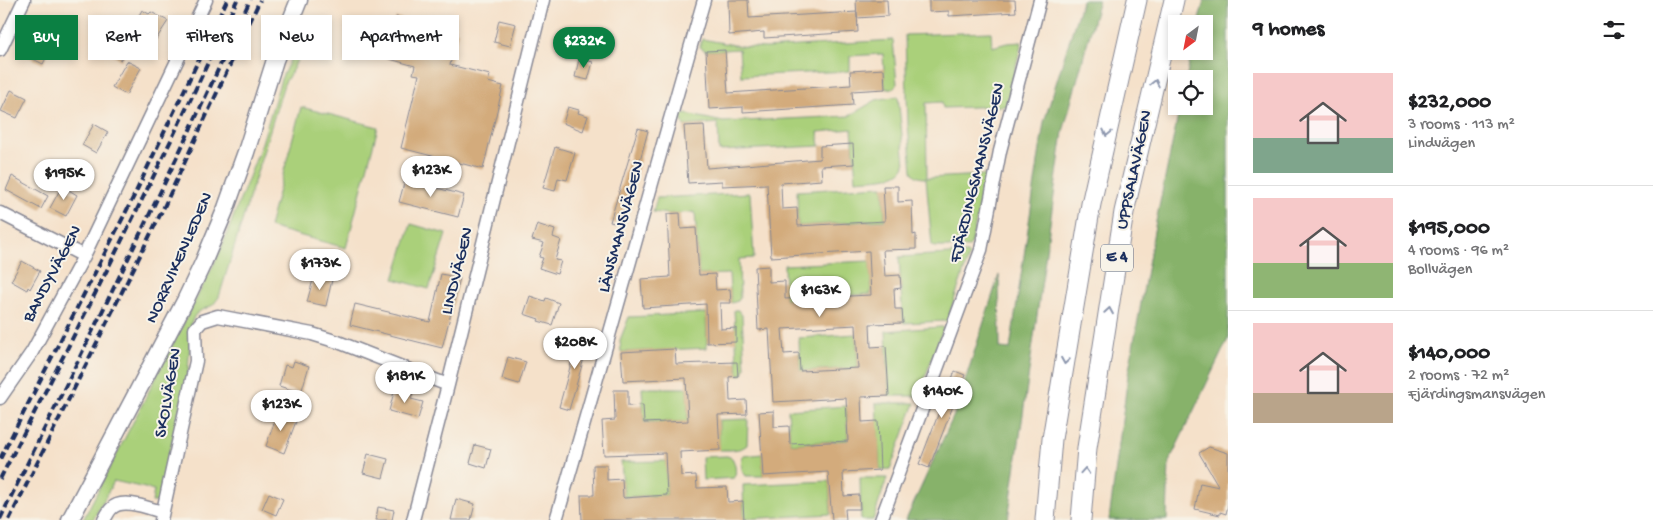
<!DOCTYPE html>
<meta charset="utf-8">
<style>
:root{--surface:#fff;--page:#f6f6f6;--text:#202124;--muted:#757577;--line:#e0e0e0;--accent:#0b8043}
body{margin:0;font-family:"Gochi Hand",sans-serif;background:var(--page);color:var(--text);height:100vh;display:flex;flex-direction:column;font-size:19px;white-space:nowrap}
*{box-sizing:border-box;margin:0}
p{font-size:16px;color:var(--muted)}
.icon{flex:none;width:28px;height:28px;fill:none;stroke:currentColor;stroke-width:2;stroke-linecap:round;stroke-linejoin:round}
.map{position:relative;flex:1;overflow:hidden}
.side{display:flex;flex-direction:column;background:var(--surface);width:425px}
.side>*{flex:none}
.banner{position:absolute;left:15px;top:15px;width:475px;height:45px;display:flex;gap:10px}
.needle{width:32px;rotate:212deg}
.tools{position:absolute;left:1168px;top:15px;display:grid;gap:10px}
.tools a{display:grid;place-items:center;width:45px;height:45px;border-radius:0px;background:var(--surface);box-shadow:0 2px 8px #0003;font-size:25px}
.price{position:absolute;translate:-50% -42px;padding:0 11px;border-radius:18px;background:#fff;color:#222;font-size:16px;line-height:32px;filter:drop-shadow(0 1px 2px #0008)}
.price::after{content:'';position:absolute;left:50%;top:30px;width:15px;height:11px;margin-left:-8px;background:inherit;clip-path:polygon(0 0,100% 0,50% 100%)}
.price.on{background:var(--accent);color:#fff}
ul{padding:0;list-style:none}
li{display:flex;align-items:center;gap:15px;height:125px;padding:0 25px}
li+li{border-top:1px solid var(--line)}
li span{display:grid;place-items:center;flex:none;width:140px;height:100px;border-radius:0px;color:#555}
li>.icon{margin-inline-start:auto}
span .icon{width:60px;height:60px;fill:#fffc;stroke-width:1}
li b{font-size:21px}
h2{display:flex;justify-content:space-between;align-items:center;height:60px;padding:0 25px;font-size:21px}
.chip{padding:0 18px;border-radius:0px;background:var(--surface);box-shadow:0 2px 8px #0003;font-size:18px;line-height:45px}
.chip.on{background:var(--accent);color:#fff}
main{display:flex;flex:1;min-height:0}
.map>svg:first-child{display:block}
.green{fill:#aad07a;stroke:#62806c}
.forest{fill:#87b26a;stroke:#517064}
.building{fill:#d3ab7b;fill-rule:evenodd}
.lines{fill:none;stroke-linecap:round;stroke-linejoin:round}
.minor-casing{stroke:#888894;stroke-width:15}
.major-casing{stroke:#888894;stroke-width:19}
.highway-casing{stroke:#888894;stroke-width:21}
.minor{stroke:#fff;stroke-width:12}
.major{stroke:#fff;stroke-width:16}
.highway{stroke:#fff;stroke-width:19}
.rail{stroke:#1b2f5e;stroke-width:4;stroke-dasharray:8 4;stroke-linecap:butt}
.oneway{stroke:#8d97ae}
.labels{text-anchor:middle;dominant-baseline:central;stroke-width:4;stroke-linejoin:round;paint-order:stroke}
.shield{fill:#f7f3e8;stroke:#5d6a87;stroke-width:1}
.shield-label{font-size:16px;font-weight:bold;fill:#1b2f5e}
.street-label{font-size:18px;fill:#1b2f5e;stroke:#f7f3e8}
</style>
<main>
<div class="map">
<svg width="1228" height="520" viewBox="0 0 1228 520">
<rect width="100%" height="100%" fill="#f7f3e8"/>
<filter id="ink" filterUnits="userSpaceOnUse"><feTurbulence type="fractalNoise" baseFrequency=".02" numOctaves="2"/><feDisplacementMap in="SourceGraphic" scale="10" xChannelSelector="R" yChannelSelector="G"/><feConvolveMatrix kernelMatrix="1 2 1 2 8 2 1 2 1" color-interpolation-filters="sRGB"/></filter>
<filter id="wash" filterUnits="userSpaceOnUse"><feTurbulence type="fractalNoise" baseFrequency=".0096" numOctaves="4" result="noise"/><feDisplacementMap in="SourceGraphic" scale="20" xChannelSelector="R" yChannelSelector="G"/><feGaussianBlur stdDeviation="1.12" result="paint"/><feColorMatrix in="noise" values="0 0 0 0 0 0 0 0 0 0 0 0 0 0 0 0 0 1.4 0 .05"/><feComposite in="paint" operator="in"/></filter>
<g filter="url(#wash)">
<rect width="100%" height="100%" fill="#f5e1ca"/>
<path class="green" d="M991,32L992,47L1007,43L1022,42L1006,106L943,108L942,102L926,103L927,178L986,175L971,245L969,247H935L932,246L926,178C920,178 915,177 912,171L908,125L905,35Z
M702,39L740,46L766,48L893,40L897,84L893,88L885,89L883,54L850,56V71L741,76L739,49L706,51L700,47Z
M302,44L304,45L293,69L284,84L219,297L213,305L200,311L195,315L191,323L188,373L158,502H152L154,490L114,481L93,520H83L219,254L261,146L281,79L292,56L296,57Z
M898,96L905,165C900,181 870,178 856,180L852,129L818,132L820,146L719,151L718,123L684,126L680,115L686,114L723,122L849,116L876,100Z
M301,107L378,127L346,248L269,227Z
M883,186L885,220L798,226L797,191Z
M750,193L754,258L739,259L740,298L738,301L731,303L729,274L699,275L695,212L667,214L653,212L657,198Z
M411,224L446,234L429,289L394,279Z
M967,253L969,256L947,321L903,323L899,257Z
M870,261L871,294L785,299L784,265Z
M734,310H738L742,315L745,368L743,374L738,376Z
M706,313L707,348L621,352L620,340L629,317Z
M941,327H943V329L918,396H889L886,331Z
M856,334L858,368L800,371L799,338Z
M642,388H687L688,422H644Z
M876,403H915L890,469L880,470Z
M846,406L848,440L790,444L788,410Z
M748,419L747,445C740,451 728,450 719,450V420Z
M762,454L763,476H746C741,471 740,463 743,456Z
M727,456L732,458C735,463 737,472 734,478L703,480L702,457Z
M666,461L667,495L624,497L621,462Z
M860,478H887L873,520H861Z
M829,481L831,514L744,519L743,485Z"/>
<path class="forest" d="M1082,0H1099L1063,132L1008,520H906L954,415L999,275L1000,348L1010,349L1044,122Z
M1204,0H1228V339L1169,462L1167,520H1109L1128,375L1154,231L1180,106H1204V79H1186L1192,51H1204V24H1198Z"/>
<g id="blocks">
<path class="building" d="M728,0H748L749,18L857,12L858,32L764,38V32L729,35Z
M856,0H887L888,16L857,18Z
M929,0H1015L1016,12L949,16V11L929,12Z
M142,10L149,14L151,12L168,21L151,47L133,37L121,60L112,55L130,24L133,26Z
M396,17L458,32L450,65L490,75L488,82L503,86L483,169L401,148L419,75L413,74L415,66L386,58Z
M499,20L516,24L510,46L494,42Z
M38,34L54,42L43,64L27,56Z
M725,50L728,93L851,85L850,71L884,69L885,89L852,91L853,105L743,112V107L709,109L706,51Z
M579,59L593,62L588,80L575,77Z
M127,61L141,68L126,95L112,87Z
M11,90L27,98L17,118L1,111Z
M568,107L579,110L578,113L588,116L583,131L563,123Z
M94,124L108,132L96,153L82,145Z
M704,125L707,168L820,159V146L853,144L854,164L821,166L822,180L781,183L782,209L797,208L798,226L885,221L883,186H898V202L912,201L913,235L916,234V249L883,250L885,276L900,275L901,288L894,289L895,309H902L903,323L870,324L871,347L886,346L889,396L861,397L862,422L878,421L880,470L843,472L844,496L859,495L860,509H845L846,520H832L828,472L763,476L759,412L774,411V427L789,426L790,444L848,441L846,398L773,402L769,329L758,330L755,267L769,266V282L785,281V299L871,295L869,251L771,257L767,184L722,186V181L688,183L684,126ZM856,325L858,368L800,371L799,353L784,354L782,329Z
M638,128L648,131L622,225L610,222Z
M555,147L575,153L567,180L558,178L555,191L543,188Z
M12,176L48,196L41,209L6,190Z
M405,180L464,195L458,217L399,202Z
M62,186L77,195L66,216L50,208Z
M680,213L681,229L696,228L699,275L715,274L716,290L730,289L731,303H720L721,329L736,328V342L707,343L706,304L643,308L641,279L670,277L667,214Z
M537,224L555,230L553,237L561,240L555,260L561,261L557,274L539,268L543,258L539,257L544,243L532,240Z
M22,261L40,271L30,289L28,287L27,290L11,281Z
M441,274L460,278L442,348L350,325L355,304L430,322Z
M314,276L332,280L326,306L307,302Z
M530,296L545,301L546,298L559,303L552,325L538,321L539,319L524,314Z
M580,331L591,334L569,410L559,407Z
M675,349L676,364L737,362L738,376L729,377L730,401L746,400L747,414L718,415L720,450L680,452L681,476L696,475L697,488L727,487L728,502L743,501L744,520H582L581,495H594L593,465H607V480L622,479L623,497L624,498L667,495L665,453L604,455L602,421L615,420L614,390H628V406L643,405L644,423L688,421L686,378L623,381L621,352Z
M508,357L526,362L519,384L502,379Z
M294,361L309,366L301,393L279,386L285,365L292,367Z
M955,371L965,375L929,468L919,464Z
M395,388L413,393L411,399L423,402L418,419L389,411Z
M278,412L297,419L284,453L266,446Z
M475,445L491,449L486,468L470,463Z
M1209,447L1228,453V505L1226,514L1220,512V515L1195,509L1200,483L1219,487L1199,453Z
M368,454L388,459L383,478L363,473Z
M269,493L283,499L276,515L262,509Z
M456,499L475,504L471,520H451Z
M378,507L394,510L392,520H376Z"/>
</g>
</g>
<g filter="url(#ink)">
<use href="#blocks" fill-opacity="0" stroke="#888894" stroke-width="1"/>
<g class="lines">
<g class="minor-casing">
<path id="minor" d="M0,50L24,0
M0,213L84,256
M0,398L32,352L84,256L206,0
M104,520C106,517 108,512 111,509C122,497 148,508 162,512
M161,520L196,361L195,329L202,321L218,316L312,334L338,342L448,385
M413,520L448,385L543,0
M556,520C607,347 654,173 704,0
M881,520L981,250L1000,151L1040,0"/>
</g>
<g class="major-casing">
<path id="major" d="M70,520L185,301L203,263L226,208L246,152L275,60L299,0"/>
</g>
<g class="highway-casing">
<path id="highway" d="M1045,520L1052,439L1091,204L1137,0
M1081,520L1087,448L1124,212L1174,0"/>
</g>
<use href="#minor" class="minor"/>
<use href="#major" class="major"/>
<use href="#highway" class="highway"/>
<path class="rail" d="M0,459L134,196L227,0
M0,479C82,321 163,162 237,0
M0,519C85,346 171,175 250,0
M9,520L163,209L260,0"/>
</g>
<defs><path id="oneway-chevron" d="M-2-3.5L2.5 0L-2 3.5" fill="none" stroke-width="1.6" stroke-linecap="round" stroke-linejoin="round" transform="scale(1.25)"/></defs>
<g class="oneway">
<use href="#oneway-chevron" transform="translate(1155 83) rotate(-77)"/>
<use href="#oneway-chevron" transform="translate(1107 133) rotate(103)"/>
<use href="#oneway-chevron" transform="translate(1109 311) rotate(-81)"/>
<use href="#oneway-chevron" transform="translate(1065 361) rotate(99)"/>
<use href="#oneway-chevron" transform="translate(1085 471) rotate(-86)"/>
</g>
</g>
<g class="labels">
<rect class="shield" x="1101" y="244.5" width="32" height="27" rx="4"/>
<g class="shield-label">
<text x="1117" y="258">E 4</text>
</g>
<g class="street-label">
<text transform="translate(1135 170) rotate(-78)">UPPSALAVÄGEN</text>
<text transform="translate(978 173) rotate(-76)">FJÄRDINGSMANSVÄGEN</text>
<text transform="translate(622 227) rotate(-75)">LÄNSMANSVÄGEN</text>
<text transform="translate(180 258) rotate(-66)">NORRVIKENLEDEN</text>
<text transform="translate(458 271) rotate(-76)">LINDVÄGEN</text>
<text transform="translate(53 274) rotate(-62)">BANDYVÄGEN</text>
<text transform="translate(169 393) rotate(-80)">SKOLVÄGEN</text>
</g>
</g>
</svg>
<div class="tools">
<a><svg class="needle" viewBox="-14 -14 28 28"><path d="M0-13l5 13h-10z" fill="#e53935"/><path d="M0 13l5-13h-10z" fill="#757577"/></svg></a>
<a><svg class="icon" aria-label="locate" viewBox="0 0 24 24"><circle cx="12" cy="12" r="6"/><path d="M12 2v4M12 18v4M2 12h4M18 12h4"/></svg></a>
</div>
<b class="price on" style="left:584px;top:69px">$232K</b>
<b class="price" style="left:431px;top:198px">$123K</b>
<b class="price" style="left:64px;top:201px">$195K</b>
<b class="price" style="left:320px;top:291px">$173K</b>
<b class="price" style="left:820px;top:318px">$163K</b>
<b class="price" style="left:575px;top:370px">$208K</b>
<b class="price" style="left:405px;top:404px">$181K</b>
<b class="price" style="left:942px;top:419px">$140K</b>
<b class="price" style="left:281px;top:432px">$123K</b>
<div class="banner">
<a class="chip on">Buy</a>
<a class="chip">Rent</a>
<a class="chip">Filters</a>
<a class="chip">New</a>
<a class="chip">Apartment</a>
</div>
</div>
<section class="side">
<h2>9 homes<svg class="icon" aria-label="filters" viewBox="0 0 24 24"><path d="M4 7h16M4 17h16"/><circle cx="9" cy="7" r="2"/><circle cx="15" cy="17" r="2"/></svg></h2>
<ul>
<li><span style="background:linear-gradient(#f6c9c9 65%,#7fa58c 0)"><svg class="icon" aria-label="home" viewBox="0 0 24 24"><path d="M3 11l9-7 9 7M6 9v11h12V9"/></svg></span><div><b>$232,000</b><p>3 rooms · 113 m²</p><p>Lindvägen</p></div></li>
<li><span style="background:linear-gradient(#f6c9c9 65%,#8fb573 0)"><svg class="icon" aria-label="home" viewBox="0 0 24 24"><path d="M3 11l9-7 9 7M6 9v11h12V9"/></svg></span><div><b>$195,000</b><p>4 rooms · 96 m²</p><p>Bollvägen</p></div></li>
<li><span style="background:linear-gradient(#f6c9c9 70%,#b9a48a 0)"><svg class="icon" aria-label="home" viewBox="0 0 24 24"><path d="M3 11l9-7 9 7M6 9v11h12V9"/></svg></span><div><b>$140,000</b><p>2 rooms · 72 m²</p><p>Fjärdingsmansvägen</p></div></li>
</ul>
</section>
</main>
